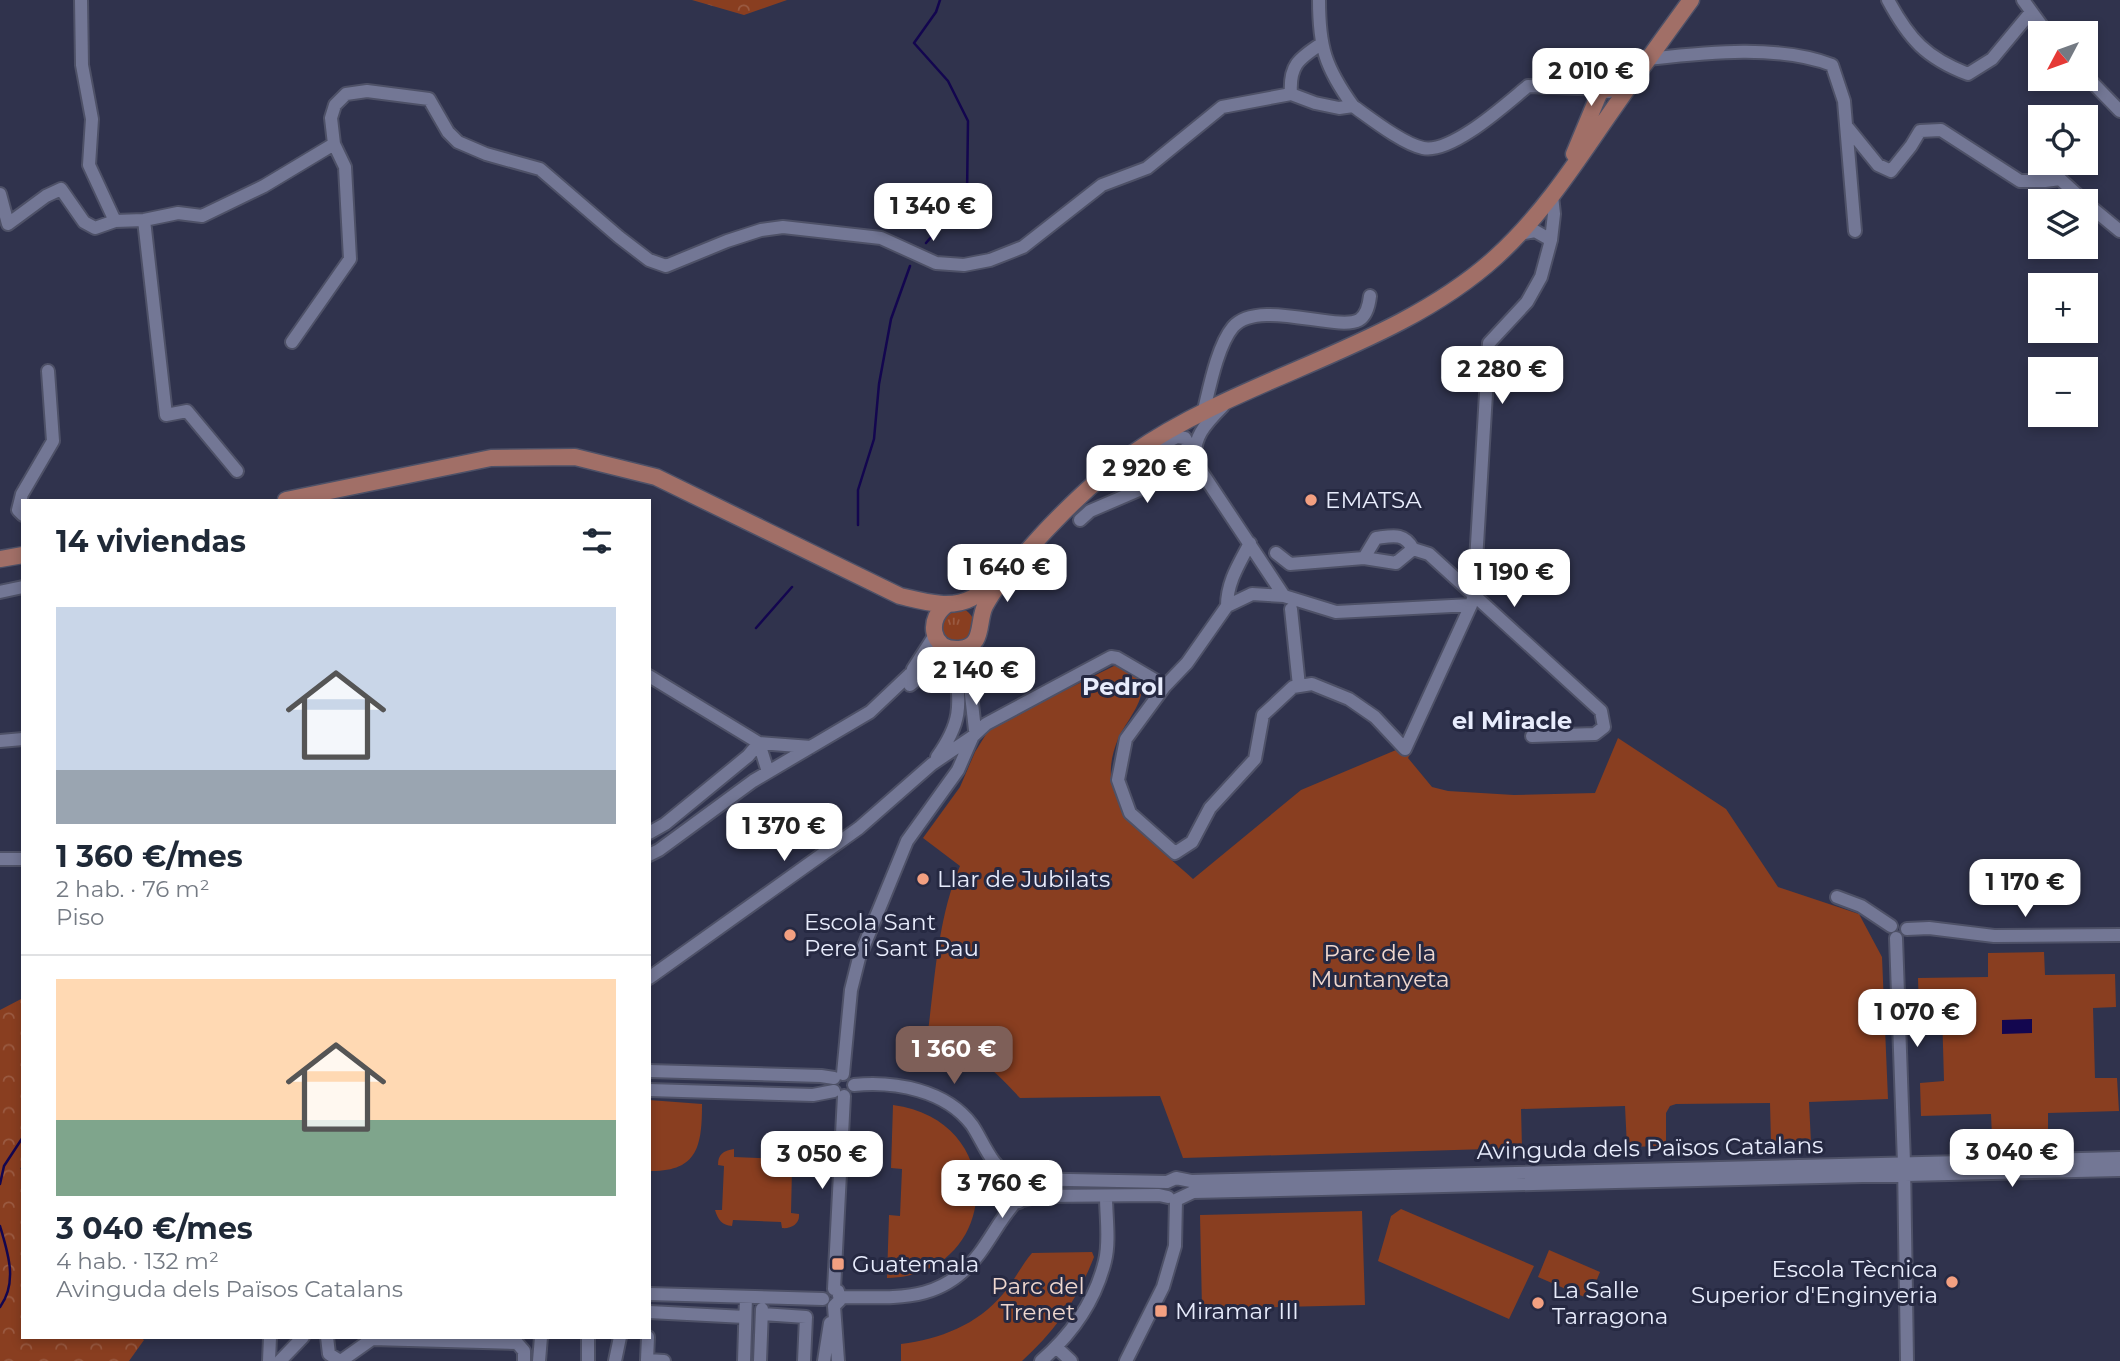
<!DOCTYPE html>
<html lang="es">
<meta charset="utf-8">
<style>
:root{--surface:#fff;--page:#f2f2f3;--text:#1f2937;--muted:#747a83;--line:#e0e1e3;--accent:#7e5f58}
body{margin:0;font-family:Montserrat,sans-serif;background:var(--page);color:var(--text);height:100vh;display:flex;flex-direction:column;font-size:26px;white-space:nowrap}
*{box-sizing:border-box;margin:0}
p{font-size:23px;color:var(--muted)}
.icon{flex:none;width:38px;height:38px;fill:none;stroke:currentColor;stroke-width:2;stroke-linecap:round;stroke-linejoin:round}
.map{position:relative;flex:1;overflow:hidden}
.drawer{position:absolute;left:21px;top:499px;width:630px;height:840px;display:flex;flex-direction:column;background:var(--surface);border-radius:0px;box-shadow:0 4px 10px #0003}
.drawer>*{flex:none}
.needle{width:46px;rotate:229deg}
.fabs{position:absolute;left:2028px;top:21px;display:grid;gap:14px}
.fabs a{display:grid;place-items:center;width:70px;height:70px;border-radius:0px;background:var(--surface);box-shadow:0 4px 10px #0003;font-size:35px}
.price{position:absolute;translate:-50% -60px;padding:0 16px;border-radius:14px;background:#fff;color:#222;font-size:23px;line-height:46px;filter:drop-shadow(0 2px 4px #0008)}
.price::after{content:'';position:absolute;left:50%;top:42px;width:21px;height:16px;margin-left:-10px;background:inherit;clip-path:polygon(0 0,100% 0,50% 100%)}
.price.on{background:var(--accent);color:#fff}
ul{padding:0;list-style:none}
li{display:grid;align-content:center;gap:14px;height:371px;padding:0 35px}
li+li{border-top:2px solid var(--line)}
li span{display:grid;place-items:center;height:217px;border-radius:0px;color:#555}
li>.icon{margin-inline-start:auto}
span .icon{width:126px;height:126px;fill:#fffc;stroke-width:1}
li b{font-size:30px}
h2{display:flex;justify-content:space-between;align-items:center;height:84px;padding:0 35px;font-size:30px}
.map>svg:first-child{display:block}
.grass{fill:url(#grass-tufts)}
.forest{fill:url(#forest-crowns)}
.park{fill:#893e20}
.water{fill:#13064f}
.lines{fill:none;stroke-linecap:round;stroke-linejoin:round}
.stream{stroke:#13064f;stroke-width:2.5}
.minor-casing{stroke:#4e5167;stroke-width:16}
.major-casing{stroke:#4e5167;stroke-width:19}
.minor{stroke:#737795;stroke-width:12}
.major{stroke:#a16f67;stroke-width:16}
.poi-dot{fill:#f3a081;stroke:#262942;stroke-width:2.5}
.labels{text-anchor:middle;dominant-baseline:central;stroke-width:6;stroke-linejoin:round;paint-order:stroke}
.poi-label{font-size:23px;fill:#e8ecfc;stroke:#262942;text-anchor:start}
.park-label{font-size:23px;fill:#efd7ce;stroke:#262942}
.street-label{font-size:23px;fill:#e8ecfc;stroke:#262942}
.neighbourhood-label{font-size:24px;font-weight:bold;fill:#e8ecfc;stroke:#262942}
</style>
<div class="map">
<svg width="2120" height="1361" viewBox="0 0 2120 1361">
<defs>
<pattern id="grass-tufts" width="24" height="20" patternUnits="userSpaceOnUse" patternTransform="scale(1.75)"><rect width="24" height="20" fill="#893e20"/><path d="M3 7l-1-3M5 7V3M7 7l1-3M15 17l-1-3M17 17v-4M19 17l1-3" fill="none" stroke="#9a5a41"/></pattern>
<pattern id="forest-crowns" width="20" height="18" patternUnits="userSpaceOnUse" patternTransform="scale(1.75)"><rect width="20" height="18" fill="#893e20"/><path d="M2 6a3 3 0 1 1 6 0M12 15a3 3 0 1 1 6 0" fill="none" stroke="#9a5a41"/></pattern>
</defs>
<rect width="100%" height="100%" fill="#30334d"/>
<path class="grass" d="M940 625a17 17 0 1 1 34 0a17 17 0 1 1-34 0Z"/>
<path class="forest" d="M692,0H787L744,15Z
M23,998V1167L20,1168L23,1174V1337H140L144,1340L129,1361H0V1010Z"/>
<path class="park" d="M1114,666C1121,666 1127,670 1133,674C1157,689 1125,722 1118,739C1113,751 1110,764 1111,776C1114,817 1164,852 1193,879L1301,790L1396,750L1404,755L1411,753L1408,758L1432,787L1448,791L1514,795L1595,793L1618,738L1726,809L1778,887L1859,914L1882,957L1888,1099L1809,1102L1811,1143H1771L1770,1103L1676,1104L1670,1106L1666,1113V1146L1627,1147L1625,1106L1521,1109L1522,1148L1183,1158L1160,1096L1020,1098C989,1064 972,1050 927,1039C935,981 937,920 960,866L923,838L960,787L975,752L988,731L1041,702Z
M2044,952L2045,975L2115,974L2116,1007L2093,1008L2095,1078H2117L2119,1111L2048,1113V1136L1992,1137L1991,1114L1921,1116L1920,1083L1944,1081L1942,1011H1919L1918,978L1988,977V953Z
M649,1100L702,1104C702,1146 698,1172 649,1171Z
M893,1105C1011,1121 999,1276 887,1278L889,1215L900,1216L902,1169L891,1168Z
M734,1149V1157L783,1159L784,1151L796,1157L800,1168L792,1169L791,1213L799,1214C800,1224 791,1229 782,1228L781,1222L733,1220L732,1226C722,1225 718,1220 715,1210H722L724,1166L718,1165C718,1154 723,1151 734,1149Z
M1401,1209L1534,1266L1509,1319L1378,1261L1391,1216Z
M1362,1211L1365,1305L1202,1309L1200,1215Z
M1549,1250L1600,1272L1589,1299L1538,1277Z
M1092,1252L1094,1257C1078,1299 1055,1331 1022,1361H901V1344C940,1339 977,1325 1003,1294C1014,1281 1021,1266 1032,1253Z"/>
<path class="water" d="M2032,1019V1033L2002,1034V1020Z"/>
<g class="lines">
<path class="stream" d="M926,243L967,195L968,121L948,81L914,43L936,12L940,0
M858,525V490L874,439L879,384L891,319L910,266
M756,628L792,587
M0,1184L4,1166L23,1137
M0,1226C8,1253 18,1282 0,1307"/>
<g class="minor-casing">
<path id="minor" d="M81,0L82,65L92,119L89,165L115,221
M1319,0C1319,47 1325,67 1353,106
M1888,0C1909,39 1926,58 1968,74L1992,59L2031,12
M2023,0L2047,33
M1648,59C1703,53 1779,44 1832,65L1844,101L1855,231
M2086,76L2120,111
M1291,94C1289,66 1298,59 1321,44
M1848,128L1878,165L1891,171L1911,146L1920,131L1941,130L2020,181H2045L2060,179L2084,201
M0,194L8,224L46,196L61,189L84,222L95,228L115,221L144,220L178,213L202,216L264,186L334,144
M2086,203L2120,231
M144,220L166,415L187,411L237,471
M1520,234L1535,231L1551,240
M292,342L350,259L345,167L334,144L331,118L335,105L346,94L367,91L429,99L448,132L458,142L486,154L540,169L619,237L649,260L666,266L727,241L761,230L783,227L881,238L936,263L964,265L990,260L1023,247L1102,185L1147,168L1222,107L1291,94L1315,103L1339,108L1353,106C1370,118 1403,144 1423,148C1452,154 1507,103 1528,86L1604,89L1609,92
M1223,406C1207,422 1189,440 1197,465L1284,596
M1203,414C1209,390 1217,346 1233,327C1258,298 1337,332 1359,320C1367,315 1369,305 1370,296
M1149,450L1177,437L1185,438C1193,450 1184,462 1178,474
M23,515L18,510L22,494L53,441L48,371
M1080,520L1090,511L1197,465
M1276,553L1290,564L1364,558L1396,563L1413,549L1429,554L1601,711L1604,727L1595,734L1532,736
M1364,558L1376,538C1392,536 1404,532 1413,549
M0,592L23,587
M1471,605L1336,612L1284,596L1252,594L1227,606L1187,663L1165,686L1126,739L1118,780L1130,813L1175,853L1192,842L1210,808L1255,759L1263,715L1293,687L1312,684L1349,699L1375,717L1405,749L1471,605L1474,595L1489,343L1527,302L1541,277L1551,240L1554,214L1552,196
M1227,606C1227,582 1239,564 1250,543
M1291,609L1299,686
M973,643L967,659L975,730
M913,669L935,635
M649,676L759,743L811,747
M910,685C925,672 944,664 956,684
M0,741L23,739
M759,743L768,772
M937,757C965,718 959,702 954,657L950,649
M649,833L665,824L748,756L759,743
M649,855L659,850L753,781L870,712L909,675L948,648
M0,859H23
M1837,897L1861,906L1891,926
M1907,929L1929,928L1994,936L2120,935
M1896,938L1904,1163L1907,1361
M649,978L859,828L932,764L972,737L986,724L1111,657L1117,658L1165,686
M649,1071L821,1076L834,1078
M843,1074L851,990L859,958L907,841L958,770L972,738
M854,1085C895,1081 946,1090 972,1125C983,1141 991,1167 1011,1176C1014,1177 1018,1178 1021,1179L1167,1182L1176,1178L1191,1181L2120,1158
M649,1090L813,1095L834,1091
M1011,1176L1005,1177L998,1186L999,1197L1007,1204L1019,1202
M1023,1200L1039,1196L1159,1195L1168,1197
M1176,1200L1193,1192L2120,1170
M834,1289L844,1096
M649,1294L823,1299
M841,1297C897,1297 941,1304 979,1254C991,1238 1000,1220 1013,1205
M649,1312L745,1317
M762,1314L806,1317L804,1361
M327,1337L329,1354L340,1361
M648,1337L647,1360L664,1361
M1056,1347L1071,1361
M269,1361L270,1337
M280,1361L303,1337
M341,1361L372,1339L517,1343L524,1351V1361
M539,1361L541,1337
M588,1361V1337
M615,1361L620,1337
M744,1361L746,1297
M760,1361L762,1309
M824,1361L830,1323
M838,1361L834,1306L840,1300L838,1291
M1041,1361C1072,1334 1095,1302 1105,1261C1110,1241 1106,1217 1106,1196
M1126,1361L1163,1287L1175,1246L1176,1200"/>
</g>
<g class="major-casing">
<path id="major" d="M1574,154L1599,94L1604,89L1614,88L1630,74
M286,500L491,458L575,457L656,477L900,596C922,601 950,610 972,598C1005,581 1028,548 1053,523C1078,497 1104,473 1133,453C1244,376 1396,348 1496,257C1538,219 1570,172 1602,125C1631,83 1661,41 1691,0
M0,559L23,555
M948,604C926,617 930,651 959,649C985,647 977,622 985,606C989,598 995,590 1000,582"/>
</g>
<use href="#minor" class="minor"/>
<use href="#major" class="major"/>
</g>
<g class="poi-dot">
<circle cx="1311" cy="500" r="7"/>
<circle cx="923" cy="879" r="7"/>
<circle cx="790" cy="935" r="7"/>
<rect x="831" y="1257" width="14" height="14" rx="3.5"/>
<circle cx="1952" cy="1282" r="7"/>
<circle cx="1538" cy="1303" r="7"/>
<rect x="1154" y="1304" width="14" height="14" rx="3.5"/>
</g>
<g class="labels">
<g class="poi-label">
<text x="1325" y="500">EMATSA</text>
<text x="937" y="879">Llar de Jubilats</text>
<text x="804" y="922">Escola Sant<tspan x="804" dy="26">Pere i Sant Pau</tspan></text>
<text x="852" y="1264">Guatemala</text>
<text x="1938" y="1269" text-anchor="end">Escola Tècnica<tspan x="1938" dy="26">Superior d'Enginyeria</tspan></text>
<text x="1552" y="1290">La Salle<tspan x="1552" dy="26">Tarragona</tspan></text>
<text x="1175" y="1311">Miramar III</text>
</g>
<g class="park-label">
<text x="1380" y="953">Parc de la<tspan x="1380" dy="26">Muntanyeta</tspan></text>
<text x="1038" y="1286">Parc del<tspan x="1038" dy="26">Trenet</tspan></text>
</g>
<g class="street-label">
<text transform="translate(1650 1148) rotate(-1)">Avinguda dels Països Catalans</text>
</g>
<g class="neighbourhood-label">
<text x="1123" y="686">Pedrol</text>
<text x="1512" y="720">el Miracle</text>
</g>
</g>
</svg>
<div class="fabs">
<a><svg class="needle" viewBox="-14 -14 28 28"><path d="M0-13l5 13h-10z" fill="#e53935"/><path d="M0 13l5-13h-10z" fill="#747a83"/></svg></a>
<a><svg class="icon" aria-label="locate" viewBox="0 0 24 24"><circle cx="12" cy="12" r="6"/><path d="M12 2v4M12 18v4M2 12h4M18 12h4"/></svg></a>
<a><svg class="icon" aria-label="layers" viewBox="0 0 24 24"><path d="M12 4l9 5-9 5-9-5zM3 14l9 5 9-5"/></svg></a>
<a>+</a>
<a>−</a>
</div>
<b class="price" style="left:1591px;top:108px">2 010 €</b>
<b class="price" style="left:933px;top:243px">1 340 €</b>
<b class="price" style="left:1502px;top:406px">2 280 €</b>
<b class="price" style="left:1147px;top:505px">2 920 €</b>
<b class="price" style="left:1007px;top:604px">1 640 €</b>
<b class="price" style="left:1514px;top:609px">1 190 €</b>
<b class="price" style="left:976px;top:707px">2 140 €</b>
<b class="price" style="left:784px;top:863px">1 370 €</b>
<b class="price" style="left:2025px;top:919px">1 170 €</b>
<b class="price" style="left:1917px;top:1049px">1 070 €</b>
<b class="price on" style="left:954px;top:1086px">1 360 €</b>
<b class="price" style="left:2012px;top:1189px">3 040 €</b>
<b class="price" style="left:822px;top:1191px">3 050 €</b>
<b class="price" style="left:1002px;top:1220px">3 760 €</b>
<section class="drawer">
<h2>14 viviendas<svg class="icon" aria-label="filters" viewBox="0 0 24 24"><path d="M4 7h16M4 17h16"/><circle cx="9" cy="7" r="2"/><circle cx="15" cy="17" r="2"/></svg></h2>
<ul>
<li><span style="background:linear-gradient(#c9d6e8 75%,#9aa5b1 0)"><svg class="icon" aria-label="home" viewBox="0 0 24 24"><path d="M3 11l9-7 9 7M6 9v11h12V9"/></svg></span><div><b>1 360 €/mes</b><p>2 hab. · 76 m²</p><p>Piso</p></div></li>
<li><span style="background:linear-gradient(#ffd9b3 65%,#7fa58c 0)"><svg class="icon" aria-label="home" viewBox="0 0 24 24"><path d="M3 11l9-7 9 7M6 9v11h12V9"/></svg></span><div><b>3 040 €/mes</b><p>4 hab. · 132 m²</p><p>Avinguda dels Països Catalans</p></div></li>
</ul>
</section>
</div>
